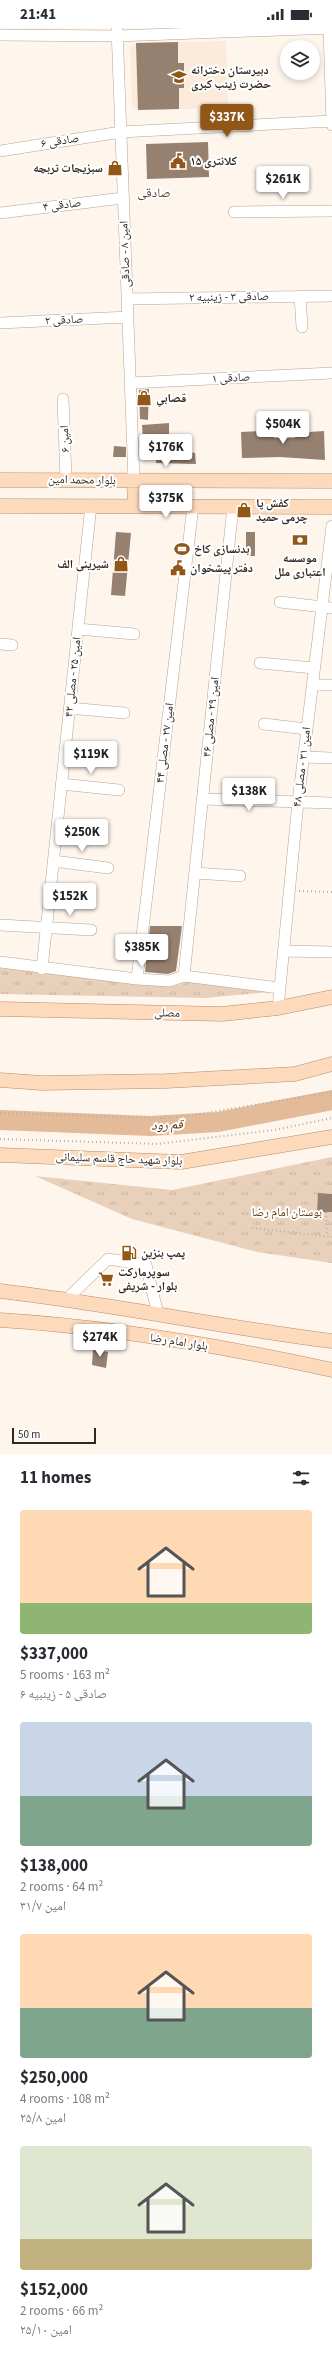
<!DOCTYPE html>
<meta charset="utf-8">
<style>
:root{--surface:#fff;--page:#f7f7f7;--text:#2b2b33;--muted:#7c7c81;--accent:#925717}
body{margin:0;font-family:"Source Sans 3","Noto Naskh Arabic",sans-serif;background:var(--page);color:var(--text);height:100vh;display:flex;flex-direction:column;font-size:15px;white-space:nowrap}
*{box-sizing:border-box;margin:0}
p{font-size:13px;color:var(--muted)}
.icon{flex:none;width:22px;height:22px;fill:none;stroke:currentColor;stroke-width:2;stroke-linecap:round;stroke-linejoin:round}
.map{position:relative;height:1426px;overflow:hidden}
.side{display:flex;flex-direction:column;background:var(--surface);flex:1}
.side>*{flex:none}
.controls{position:absolute;left:280px;top:12px;display:grid;gap:8px}
.controls a{display:grid;place-items:center;width:40px;height:40px;border-radius:50%;background:var(--surface);box-shadow:0 2px 6px #0003;font-size:20px}
.scale{position:absolute;left:12px;bottom:10px;width:84px;box-sizing:border-box;padding-left:4px;border:2px solid #312821;border-top:0;font-size:11px;line-height:14px;white-space:nowrap;color:#312821;-webkit-text-stroke:3px #fff;paint-order:stroke}
.price{position:absolute;translate:-50% -34px;padding:0 9px;border-radius:4px;background:#fff;color:#222;font-size:13px;line-height:26px;filter:drop-shadow(0 1px 2px #0008)}
.price::after{content:'';position:absolute;left:50%;top:24px;width:12px;height:9px;margin-left:-6px;background:inherit;clip-path:polygon(0 0,100% 0,50% 100%)}
.price.active{background:var(--accent);color:#fff}
ul{padding:0;list-style:none}
li{display:grid;align-content:center;gap:8px;height:212px;padding:0 20px}
li span{display:grid;place-items:center;height:124px;border-radius:4px;color:#555}
li>.icon{margin-inline-start:auto}
span .icon{width:72px;height:72px;fill:#fffc;stroke-width:1}
li b{font-size:17px}
h2{display:flex;justify-content:space-between;align-items:center;height:48px;padding:0 20px;font-size:17px}
.status{display:flex;justify-content:space-between;align-items:center;height:28px;padding:0 20px;background:var(--surface);direction:ltr}
.status svg{height:11px;fill:currentColor}
.map>svg:first-child{display:block}
.built{fill:#fceadb}
.park{fill:url(#park-tufts)}
.lines{fill:none;stroke-linecap:round;stroke-linejoin:round}
.river{stroke:#e3bb98;stroke-width:20}
.building{fill:#968170}
.minor-casing{stroke:#b9a391;stroke-width:12}
.major-casing{stroke:#b68c68;stroke-width:15}
.path{stroke:#b8afa8;stroke-width:2;stroke-dasharray:1 3;stroke-linecap:butt}
.minor{stroke:#fff;stroke-width:11}
.major{stroke:#fedabc;stroke-width:14}
.labels{text-anchor:middle;dominant-baseline:central;stroke-width:4;stroke-linejoin:round;paint-order:stroke}
.poi-label{font-size:12px;font-weight:bold;fill:#312821;stroke:#fff;text-anchor:start}
.street-label{font-size:12px;fill:#312821;stroke:#fff}
.park-label{font-size:12px;fill:#623a13;stroke:#fff}
.neighbourhood-label{font-size:13px;fill:#554232;stroke:#fff}
.water-label{font-size:13px;font-style:italic;fill:#502a00;stroke:#fff}
</style>
<div class="status"><b>21:41</b><svg viewBox="0 0 49 12"><path d="M0 12V9h3v3zM5 12V6h3v6zM10 12V3h3v9zM15 12V0h3v12zM26 1h20v11H26zM47 4h2v5h-2z"/></svg></div>
<div class="map">
<svg width="332" height="1426" viewBox="0 0 332 1426">
<defs>
<pattern id="park-tufts" width="24" height="20" patternUnits="userSpaceOnUse"><rect width="24" height="20" fill="#e9d0bb"/><path d="M3 7l-1-3M5 7V3M7 7l1-3M15 17l-1-3M17 17v-4M19 17l1-3" fill="none" stroke="#c8b3a0"/></pattern>
</defs>
<rect width="100%" height="100%" fill="#fef5ed"/>
<path class="built" d="M226,13L228,80L138,82L132,78L130,19L136,15Z"/>
<path class="park" d="M0,940L174,958L190,953L270,964L205,970L0,966Z
M332,1129V1235L257,1224L132,1191L35,1148L172,1162Z"/>
<g class="lines">
<path class="river" d="M0,1092L150,1098L218,1094L332,1072"/>
</g>
<path class="building" d="M178,14V35H184V60H179V81L138,82L136,15Z
M208,114L209,149L147,151L146,116Z
M149,361L148,392L140,391L139,362Z
M169,395V406H155L156,422H140L139,413L143,412L142,397Z
M261,395H273L274,410H295L294,405L324,403L325,432L280,429L242,430L241,404L261,403Z
M114,418L126,419V429H113Z
M184,423L195,425L196,436L156,435V425Z
M116,504L131,505L125,568L111,567Z
M246,504H255V528H246Z
M150,898H182L176,943L168,946L145,944Z
M318,1165L332,1166V1184H317Z
M93,1321L108,1324L106,1340L92,1337Z"/>
<g class="lines">
<g class="minor-casing">
<path id="minor" d="M117,0L134,453
M329,0L332,97
M0,7L117,8L332,0
M0,123L121,104L332,93
M234,184L332,183
M0,185L123,170
M300,268L302,299
M127,271L332,268
M0,295L128,289
M130,355L332,345
M63,371L66,451
M280,574L332,580
M78,601L134,606
M0,616L12,617
M260,635L314,640
M312,657H332
M69,680L124,685
M264,696L306,701
M303,729L332,730
M61,756L119,762
M202,771L332,775
M53,833L108,840
M195,845L240,848
M0,897L91,902
M284,923L332,924
M0,934L137,951L169,953L184,948L280,960
M42,941L91,477
M184,948L233,478
M137,951L193,478
M278,980L298,774L332,498
M67,1271L108,1231L146,1237L158,1286"/>
</g>
<g class="major-casing">
<path id="major" d="M0,452L332,453
M134,453L135,478
M0,478L332,479
M0,981L222,986L278,980L332,969
M0,1052L42,1055L166,1053L295,1046L332,1036
M0,1127L181,1134L332,1109
M0,1263C111,1276 221,1299 332,1313
M0,1292C111,1299 223,1318 332,1342"/>
</g>
<path class="path" d="M299,863L332,864
M0,1085L160,1090L181,1089L332,1064
M0,1111L157,1116L274,1102L332,1090
M326,1184L327,1208
M252,1200L332,1209"/>
<use href="#minor" class="minor"/>
<use href="#major" class="major"/>
</g>
<defs>
<g id="school-bare" transform="scale(1.2)"><path d="M0-5L7-2L0 1L-7-2ZM-4 1L0 2.5L4 1V4Q0 6-4 4Z" fill="#925717" stroke="#fff" stroke-width="2.5" paint-order="stroke"/></g>
<g id="civic-bare" transform="scale(1.2)"><path d="M-.6-6.5H3V-4.5H.6V-3L4-1V1h2V6H-6V1h2V-1L-.6-3ZM-1.2 2.5V6h2.4V2.5Z" fill="#925717" stroke="#fff" stroke-width="2.5" paint-order="stroke"/></g>
<g id="shop-bare" transform="scale(1.2)"><path d="M-5-2.5h2.3a2.7 3.5 0 0 1 5.4 0H5L5.5 6h-11ZM-1.5-2.5h3a1.5 2.3 0 0 0-3 0Z" fill="#925717" stroke="#fff" stroke-width="2.5" paint-order="stroke"/></g>
<g id="bank-bare" transform="scale(1.2)"><path d="M-6-4H6V4H-6ZM0-2.3a2.3 2.3 0 1 0 0 4.6a2.3 2.3 0 1 0 0-4.6Z" fill="#925717" stroke="#fff" stroke-width="2.5" paint-order="stroke"/></g>
<g id="stadium-bare" transform="scale(1.2)"><path d="M0-5a6.5 5 0 1 0 0 10a6.5 5 0 1 0 0-10ZM-3.5-1.8h7v3.6h-7Z" fill="#925717" stroke="#fff" stroke-width="2.5" paint-order="stroke"/></g>
<g id="fuel-bare" transform="scale(1.2)"><path d="M-5.5-6h7V0h2V4h1.3V-2.5L3-4.5l.8-.8L6-3V5H2.5V1h-1V6h-7ZM-4.2-4.7v3.2H.2V-4.7Z" fill="#925717" stroke="#fff" stroke-width="2.5" paint-order="stroke"/></g>
<g id="supermarket-bare" transform="scale(1.2)"><path d="M-6-5.5h2.5l.6 2H6L4.5 2H-2.5L-4.4-4H-6ZM-1.5 3.2a1.3 1.3 0 1 0 .1 0ZM3 3.2a1.3 1.3 0 1 0 .1 0Z" fill="#925717" stroke="#fff" stroke-width="2.5" paint-order="stroke"/></g>
</defs>
<g fill-rule="evenodd">
<use href="#school-bare" x="179" y="49"/>
<use href="#civic-bare" x="178" y="133"/>
<use href="#shop-bare" x="115" y="140"/>
<use href="#shop-bare" x="144" y="370"/>
<use href="#shop-bare" x="244" y="482"/>
<use href="#bank-bare" x="300" y="512"/>
<use href="#stadium-bare" x="182" y="521"/>
<use href="#shop-bare" x="121" y="536"/>
<use href="#civic-bare" x="178" y="540"/>
<use href="#fuel-bare" x="129" y="1225"/>
<use href="#supermarket-bare" x="106" y="1251"/>
</g>
<g class="labels">
<g class="poi-label">
<text x="191" y="42">دبیرستان دخترانه<tspan x="191" dy="14">حضرت زینب کبری</tspan></text>
<text x="190" y="133">کلانتری ۱۵</text>
<text x="103" y="140" text-anchor="end">سبزیجات تربچه</text>
<text x="156" y="370">قصابیِ</text>
<text x="256" y="475">کفش پا<tspan x="256" dy="14">چرمی حمید</tspan></text>
<text x="194" y="521">بدنسازی کاخ</text>
<text x="300" y="530" text-anchor="middle">موسسه<tspan x="300" dy="14">اعتباری ملل</tspan></text>
<text x="109" y="536" text-anchor="end">شیرینی الف</text>
<text x="190" y="540">دفتر پیشخوان</text>
<text x="141" y="1225">پمپ بنزین</text>
<text x="118" y="1244">سوپرمارکت<tspan x="118" dy="14">بلوار - شریفی</tspan></text>
</g>
<g class="street-label">
<text transform="translate(60 113) rotate(-9)">صادقی ۶</text>
<text transform="translate(62 177) rotate(-7)">صادقی ۴</text>
<text transform="translate(125 226) rotate(-92)">امین ۸ - صادقی</text>
<text transform="translate(229 269) rotate(-1)">صادقی ۳ - زینبیه ۲</text>
<text transform="translate(64 292) rotate(-3)">صادقی ۲</text>
<text transform="translate(231 350) rotate(-3)">صادقی ۱</text>
<text transform="translate(65 411) rotate(-92)">امین ۶</text>
<text transform="translate(82 452) rotate(1)">بلوار محمد امین</text>
<text transform="translate(73 649) rotate(-84)">امین ۲۵ - مصلی ۴۲</text>
<text transform="translate(211 689) rotate(-84)">امین ۲۹ - مصلی ۴۶</text>
<text transform="translate(165 715) rotate(-83)">امین ۲۷ - مصلی ۴۴</text>
<text transform="translate(302 739) rotate(-83)">امین ۳۱ - مصلی ۴۸</text>
<text transform="translate(167 985) rotate(1)">مصلی</text>
<text transform="translate(119 1131) rotate(2)">بلوار شهید حاج قاسم سلیمانی</text>
<text transform="translate(179 1314) rotate(9)">بلوار امام رضا</text>
</g>
<g class="park-label">
<text x="287" y="1184">بوستان امام رضا</text>
</g>
<g class="neighbourhood-label">
<text x="154" y="165">صادقی</text>
</g>
<g class="water-label">
<text transform="translate(167 1097) rotate(-3)">قم رود</text>
</g>
</g>
</svg>
<div class="controls">
<a><svg class="icon" aria-label="layers" viewBox="0 0 24 24"><path d="M12 4l9 5-9 5-9-5zM3 14l9 5 9-5"/></svg></a>
</div>
<div class="scale">50 m</div>
<b class="price active" style="left:227px;top:110px">$337K</b>
<b class="price" style="left:283px;top:172px">$261K</b>
<b class="price" style="left:283px;top:417px">$504K</b>
<b class="price" style="left:166px;top:440px">$176K</b>
<b class="price" style="left:166px;top:491px">$375K</b>
<b class="price" style="left:91px;top:747px">$119K</b>
<b class="price" style="left:249px;top:784px">$138K</b>
<b class="price" style="left:82px;top:825px">$250K</b>
<b class="price" style="left:70px;top:889px">$152K</b>
<b class="price" style="left:142px;top:940px">$385K</b>
<b class="price" style="left:100px;top:1330px">$274K</b>
</div>
<section class="side">
<h2>11 homes<svg class="icon" aria-label="filters" viewBox="0 0 24 24"><path d="M4 7h16M4 17h16"/><circle cx="9" cy="7" r="2"/><circle cx="15" cy="17" r="2"/></svg></h2>
<ul>
<li><span style="background:linear-gradient(#ffd9b3 75%,#8fb573 0)"><svg class="icon" aria-label="home" viewBox="0 0 24 24"><path d="M3 11l9-7 9 7M6 9v11h12V9"/></svg></span><div><b>$337,000</b><p>5 rooms · 163 m²</p><p>صادقی ۵ - زینبیه ۶</p></div></li>
<li><span style="background:linear-gradient(#c9d6e8 60%,#7fa58c 0)"><svg class="icon" aria-label="home" viewBox="0 0 24 24"><path d="M3 11l9-7 9 7M6 9v11h12V9"/></svg></span><div><b>$138,000</b><p>2 rooms · 64 m²</p><p>امین ۳۱/۷</p></div></li>
<li><span style="background:linear-gradient(#ffd9b3 60%,#7fa58c 0)"><svg class="icon" aria-label="home" viewBox="0 0 24 24"><path d="M3 11l9-7 9 7M6 9v11h12V9"/></svg></span><div><b>$250,000</b><p>4 rooms · 108 m²</p><p>امین ۲۵/۸</p></div></li>
<li><span style="background:linear-gradient(#dfe7d0 75%,#c2b280 0)"><svg class="icon" aria-label="home" viewBox="0 0 24 24"><path d="M3 11l9-7 9 7M6 9v11h12V9"/></svg></span><div><b>$152,000</b><p>2 rooms · 66 m²</p><p>امین ۲۵/۱۰</p></div></li>
</ul>
</section>
